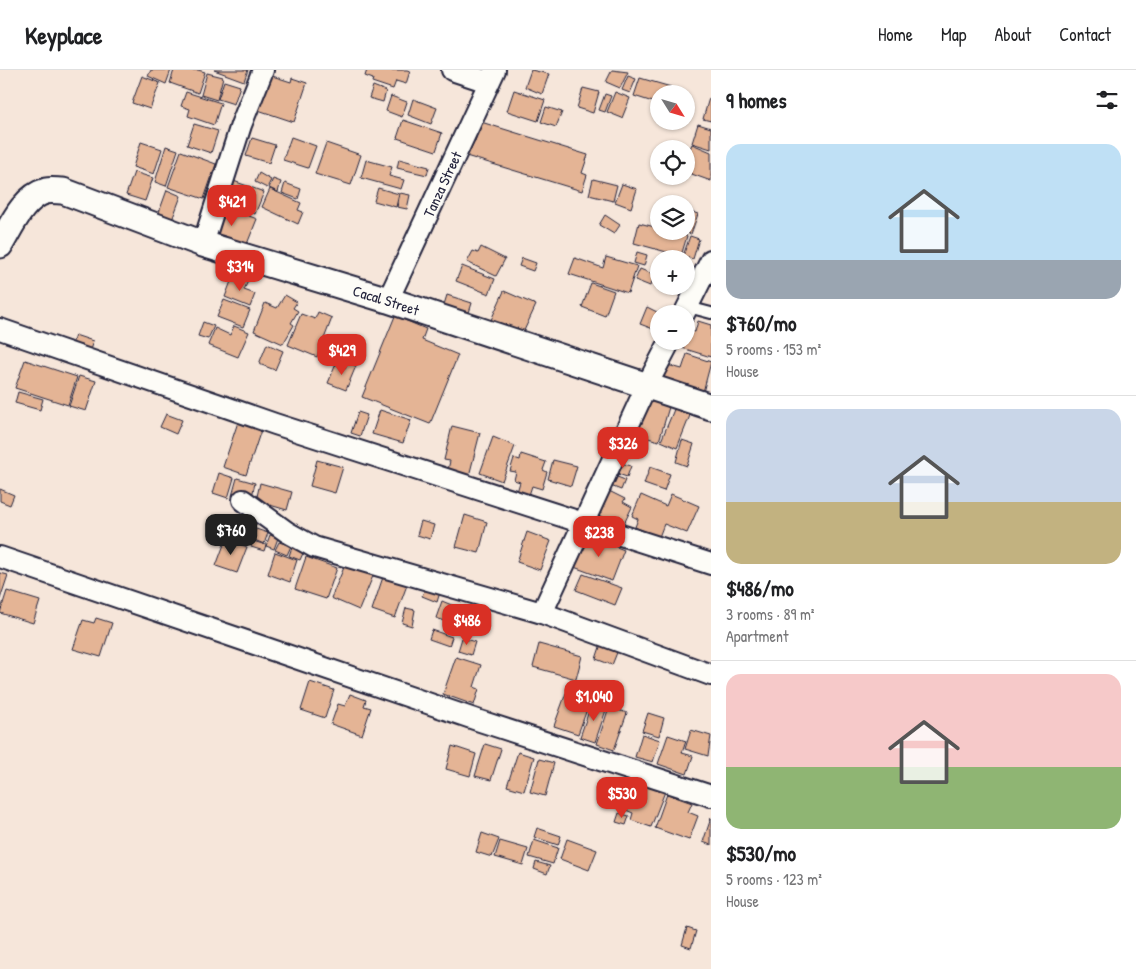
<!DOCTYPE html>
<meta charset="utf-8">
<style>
:root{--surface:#fff;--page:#f2f2f2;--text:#202124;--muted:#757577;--line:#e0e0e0;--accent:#d93025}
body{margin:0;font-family:"Patrick Hand",sans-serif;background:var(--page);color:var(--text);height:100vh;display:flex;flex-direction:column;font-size:19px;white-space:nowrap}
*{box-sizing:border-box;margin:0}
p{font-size:16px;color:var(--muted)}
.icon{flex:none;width:28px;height:28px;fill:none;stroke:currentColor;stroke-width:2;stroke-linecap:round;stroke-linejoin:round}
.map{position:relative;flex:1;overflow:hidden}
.sheet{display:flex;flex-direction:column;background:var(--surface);width:425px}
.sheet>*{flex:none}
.needle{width:32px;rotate:127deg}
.fabs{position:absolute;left:650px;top:15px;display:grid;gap:10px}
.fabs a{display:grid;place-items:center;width:45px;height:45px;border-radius:50%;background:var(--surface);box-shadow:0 1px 4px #0004;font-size:25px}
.price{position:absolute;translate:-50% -42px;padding:0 11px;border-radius:10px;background:var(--accent);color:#fff;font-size:16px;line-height:32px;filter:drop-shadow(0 1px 2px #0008)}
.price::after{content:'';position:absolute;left:50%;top:30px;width:15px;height:11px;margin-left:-8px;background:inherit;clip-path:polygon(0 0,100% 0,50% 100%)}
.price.current{background:#222;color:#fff}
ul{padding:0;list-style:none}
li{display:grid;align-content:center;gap:10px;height:265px;padding:0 15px}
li+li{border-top:1px solid var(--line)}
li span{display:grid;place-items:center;height:155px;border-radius:15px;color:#555}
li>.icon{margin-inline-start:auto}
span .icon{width:90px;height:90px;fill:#fffc;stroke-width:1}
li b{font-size:21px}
h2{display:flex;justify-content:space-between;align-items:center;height:60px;padding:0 15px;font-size:21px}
header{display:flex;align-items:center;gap:30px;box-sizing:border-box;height:70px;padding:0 25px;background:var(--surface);border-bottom:1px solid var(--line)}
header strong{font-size:24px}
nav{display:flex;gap:28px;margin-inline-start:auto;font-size:18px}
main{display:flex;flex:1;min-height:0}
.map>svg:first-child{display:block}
.building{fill:#e4b495;stroke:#22223b}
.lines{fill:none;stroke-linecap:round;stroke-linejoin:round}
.service-casing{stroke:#22223b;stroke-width:14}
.minor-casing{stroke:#22223b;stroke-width:24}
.tertiary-casing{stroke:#22223b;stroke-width:29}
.service{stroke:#fdfcf7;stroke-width:10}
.minor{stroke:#fdfcf7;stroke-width:20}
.tertiary{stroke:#fdfcf7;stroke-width:25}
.labels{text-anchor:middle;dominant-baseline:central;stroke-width:4.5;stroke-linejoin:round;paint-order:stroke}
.street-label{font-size:15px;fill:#22223b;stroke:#fdfcf7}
</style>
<header>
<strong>Keyplace</strong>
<nav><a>Home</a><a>Map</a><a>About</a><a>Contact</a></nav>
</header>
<main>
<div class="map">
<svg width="711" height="899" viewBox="0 0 711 899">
<rect width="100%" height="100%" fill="#f6e6da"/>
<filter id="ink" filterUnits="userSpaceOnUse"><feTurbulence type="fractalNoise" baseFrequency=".02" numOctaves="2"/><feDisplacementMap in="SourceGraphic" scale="10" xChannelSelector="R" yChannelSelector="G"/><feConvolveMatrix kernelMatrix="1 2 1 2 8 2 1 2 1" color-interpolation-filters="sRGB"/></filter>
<g filter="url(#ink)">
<path class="building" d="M151,0H171L166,14L148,6Z
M174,0H198L205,2L198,23L170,13Z
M214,0H248L244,11Z
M367,0H407L410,1L406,14L396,11L393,19L372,12L373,9L365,6Z
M531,0L549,4L542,24L525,17Z
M612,0L628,2L620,18L606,12Z
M207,3L223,7L217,30L201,25Z
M266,4L291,12L292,8L307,13L294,52L255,39Z
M142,6L160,13L150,39L132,33Z
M628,6L636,9L630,23L622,20Z
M640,8L671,17L669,24H659V34L634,26Z
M224,11L240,16L234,34L218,29Z
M373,16L386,21L383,32L369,28Z
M583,18L599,22L593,43L577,38Z
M514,20L545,30L538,51L507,41Z
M186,22L221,33L214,55L188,46L190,39L181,36Z
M615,22L630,28L622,48L607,42Z
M605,24L611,26L605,42L599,40Z
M391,26L407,32L402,47L386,41Z
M709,28L711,29V51L703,49Z
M413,29L437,38L431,54L408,45Z
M546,37L562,42L556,57L541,52Z
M403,50L442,63L436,81L397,68Z
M481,52L588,85L582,103L587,105L582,121L466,86L470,70L475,71Z
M194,54L218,61L211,83L187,75Z
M698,54L711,58V79L692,73Z
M291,67L316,76L308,98L283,90Z
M252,68L275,75L269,93L246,86Z
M141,72L162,79L154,104L133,97Z
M326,73L361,85L351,115L315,104Z
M692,74L711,82V111L686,102V88Z
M166,76L178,80L166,116L155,112Z
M181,81L216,94L204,129L168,117Z
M399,89L429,97L427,105L397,98Z
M366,90L392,97L389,106L404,110L401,119L361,108Z
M134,102L153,108L145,131L126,125Z
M259,103L271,110L267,118L255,112Z
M228,109L264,122L255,144L220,131Z
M273,109L281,112L278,122L269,118Z
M593,109L617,115L613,131L589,125Z
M285,113L301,119L298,129L282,123Z
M622,114L637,119L631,138L615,132Z
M378,118L399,124L396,137L374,131Z
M270,119L301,133L298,140L303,142L298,154L262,137Z
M167,120L181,126L172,150L158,145Z
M400,123L410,125L407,139L397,137Z
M220,135L257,149L245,179L208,165Z
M686,140L698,144L691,164L683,161H686Z
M605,145L620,155L614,164L599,155Z
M639,153L659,158V161H671L687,166L681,186L634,173Z
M690,166L699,169L693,189L683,186Z
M481,177L505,189L496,206L467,192L473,181L478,183Z
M637,182L647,185L644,196L634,193Z
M606,187L637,196L628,223L569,204L575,188L603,198Z
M522,188L536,193L533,201L519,196Z
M462,196L495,209L489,224L456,211Z
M640,199L655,205L650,216L635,210Z
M233,206L248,211L244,220L255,224L250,237L225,227Z
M591,213L614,221L605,246L582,237Z
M504,221L536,235L522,265L491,250Z
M285,225L297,232L293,238L298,241L291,253L294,255L283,274L254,261L265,233L277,238Z
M447,225L472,233L467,249L442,241Z
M224,230L250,240L243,257L217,247Z
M647,237L661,244H659L656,260L640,254Z
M318,242L332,248L317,287L288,275L301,244L315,249Z
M395,246L426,259L422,270L458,285L430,354L362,327Z
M698,251L711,255V287L682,278L684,271H686L687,260L695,262Z
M203,252L214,256L208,269L198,266Z
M234,256L249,262L238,287L208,275L215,258L230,265Z
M75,265L93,271L90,280L72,275Z
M267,274L283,281L275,300L259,294Z
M687,284L711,292L702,326L659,313L664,294L682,299Z
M25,290L77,307L68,335L15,318Z
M347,292L356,296L346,320L328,313L336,294L345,298Z
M79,306L96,311L86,341L69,336Z
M18,322L43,329L40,340L15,333Z
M648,330L669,337L659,371L637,365Z
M675,337L691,343L677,378L661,371Z
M380,340L411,350L403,373L372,364Z
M358,342L367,345L360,366L351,363Z
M166,344L182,350L176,364L160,357Z
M238,352L261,360L246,405L223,397Z
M452,356L480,363L469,406L448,400L450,391L444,390Z
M493,367L515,376L502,411L480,403Z
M682,370L694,374L687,396L676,392Z
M521,384L546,392L543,400L547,402L542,419L532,416L529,425L517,422L520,412L514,410L516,402L510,401L514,388L520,390Z
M317,390L343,397L335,423L310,416Z
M553,390L577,396L571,416L548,409Z
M618,392L631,396L627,407L615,403Z
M650,397L670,404L664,421L644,414Z
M219,403L234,408L228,428L213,423Z
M612,405L625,410L621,420L608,415Z
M237,408L255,413L251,431L232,426Z
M260,413L292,422L287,440L256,431Z
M0,419L14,425L10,435L0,431Z
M605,419L625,429L623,432L632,437L620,462L596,450L600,443L595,440Z
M671,424L699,436L687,463L664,454L659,467L635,457L638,449L632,446L641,425L666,436Z
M465,445L487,452L479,483L456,477Z
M421,451L434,455L430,469L417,465Z
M256,459L268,463L264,474L252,469Z
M527,462L551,471L540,500L517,492Z
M270,465L278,468L274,479L266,476Z
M586,465L624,480L612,511L574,497Z
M226,469L247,477L237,503L216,496Z
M253,471L266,475L264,481L251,477Z
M279,472L291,476L287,485L275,480Z
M292,477L304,481L300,490L289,486Z
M275,482L297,490L290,512L268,504Z
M306,487L337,498L326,529L295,519Z
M345,495L373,506L359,540L331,528Z
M0,503L8,505L0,529Z
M583,504L622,518L615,535L576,520Z
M383,507L407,515L395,548L372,540Z
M427,514L441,519L437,532L422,526Z
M7,521L40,531L33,553L0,543Z
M442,531L454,536L453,540L471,546L466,558L436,548Z
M406,538L415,540L412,556L402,553Z
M96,548L112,553L101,587L73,579L83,550L94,553Z
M432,560L452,567L449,576L429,569Z
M462,568L475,572L471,585L458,581Z
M539,574L582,586L576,609L533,597Z
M601,574L618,580L612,595L596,589Z
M456,587L481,595L474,617L479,619L474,635L443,624Z
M310,612L334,620L325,648L301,640Z
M566,623L590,631L578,664L554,656Z
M350,624L366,630L364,636L371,638L362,665L331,654L338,634L345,636Z
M592,632L607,637L595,672L580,667Z
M609,637L627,643L614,680L597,674Z
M648,643L664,648L659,666L642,661Z
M691,660L711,666L708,686L685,679Z
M642,664L660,670L653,692L635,687Z
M668,665L686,671L682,683L693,686L687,704L658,694Z
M485,674L501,679L491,710L475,706Z
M452,676L476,684L470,706L446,699Z
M518,682L534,687L524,721L507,716Z
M539,689L554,693L545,726L530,722Z
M633,706L666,719L651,757L631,750L633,743L621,738Z
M667,724L692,733L688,742L698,746L689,770L655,758Z
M619,743L629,746L626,755L616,752Z
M711,748V775L703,772Z
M537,758L561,766L558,775L534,767Z
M482,763L499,769L492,787L476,782Z
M567,769L597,780L589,800L560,789Z
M534,770L558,778L553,794L529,787Z
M500,771L528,779L523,795L495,787Z
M536,792L550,796L547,804L534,799Z
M687,858L696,861L691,878L682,875Z"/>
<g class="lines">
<g class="service-casing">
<path id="service" d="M688,237L711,243"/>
</g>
<g class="minor-casing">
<g id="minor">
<path d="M452,0L488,12"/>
<path d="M203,174L241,55L263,0"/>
<path id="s1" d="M388,230L495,0"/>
<path d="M684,244L711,190"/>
<path d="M0,259L275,354L711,494"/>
<path d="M243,430L287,462L314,477L542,543L647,315L670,271"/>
<path d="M0,487L480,651L711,726"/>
<path d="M542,543L711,605"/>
</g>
</g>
<g class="tertiary-casing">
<g id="tertiary">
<path id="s2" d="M0,175C11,157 23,127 46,121C51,120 58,121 63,121L203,174L388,230L711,337"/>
</g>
</g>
<use href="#service" class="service"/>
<use href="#minor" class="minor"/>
<use href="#tertiary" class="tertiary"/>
</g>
</g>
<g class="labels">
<g class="street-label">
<text stroke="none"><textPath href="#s1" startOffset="128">Tanza Street</textPath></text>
<text stroke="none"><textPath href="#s2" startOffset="431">Cacal Street</textPath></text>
</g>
</g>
</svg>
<div class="fabs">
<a><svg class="needle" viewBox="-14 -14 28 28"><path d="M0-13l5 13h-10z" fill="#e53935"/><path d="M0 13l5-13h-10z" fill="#757577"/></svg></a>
<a><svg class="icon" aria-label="locate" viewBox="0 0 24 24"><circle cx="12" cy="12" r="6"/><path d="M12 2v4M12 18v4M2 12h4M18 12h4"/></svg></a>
<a><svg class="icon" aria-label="layers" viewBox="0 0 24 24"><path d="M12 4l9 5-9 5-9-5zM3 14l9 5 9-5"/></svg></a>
<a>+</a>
<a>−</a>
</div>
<b class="price" style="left:232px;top:157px">$421</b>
<b class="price" style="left:240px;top:222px">$314</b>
<b class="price" style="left:342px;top:306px">$429</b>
<b class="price" style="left:623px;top:399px">$326</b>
<b class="price current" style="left:231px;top:486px">$760</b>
<b class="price" style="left:599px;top:488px">$238</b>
<b class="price" style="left:467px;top:576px">$486</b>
<b class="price" style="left:594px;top:652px">$1,040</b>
<b class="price" style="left:622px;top:749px">$530</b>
</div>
<section class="sheet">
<h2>9 homes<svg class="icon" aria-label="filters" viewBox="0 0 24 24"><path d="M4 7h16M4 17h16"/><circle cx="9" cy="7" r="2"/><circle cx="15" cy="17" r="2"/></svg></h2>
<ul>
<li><span style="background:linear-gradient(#bfe0f5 75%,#9aa5b1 0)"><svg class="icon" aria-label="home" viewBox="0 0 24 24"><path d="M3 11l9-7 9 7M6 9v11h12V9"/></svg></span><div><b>$760/mo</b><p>5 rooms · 153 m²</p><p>House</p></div></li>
<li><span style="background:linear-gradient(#c9d6e8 60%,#c2b280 0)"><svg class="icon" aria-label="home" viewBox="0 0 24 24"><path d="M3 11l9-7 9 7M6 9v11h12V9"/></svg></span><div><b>$486/mo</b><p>3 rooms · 89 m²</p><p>Apartment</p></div></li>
<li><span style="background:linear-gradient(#f6c9c9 60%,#8fb573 0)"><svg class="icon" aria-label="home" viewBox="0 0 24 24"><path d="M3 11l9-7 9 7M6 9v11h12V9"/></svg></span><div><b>$530/mo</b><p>5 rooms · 123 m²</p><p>House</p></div></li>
</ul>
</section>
</main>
